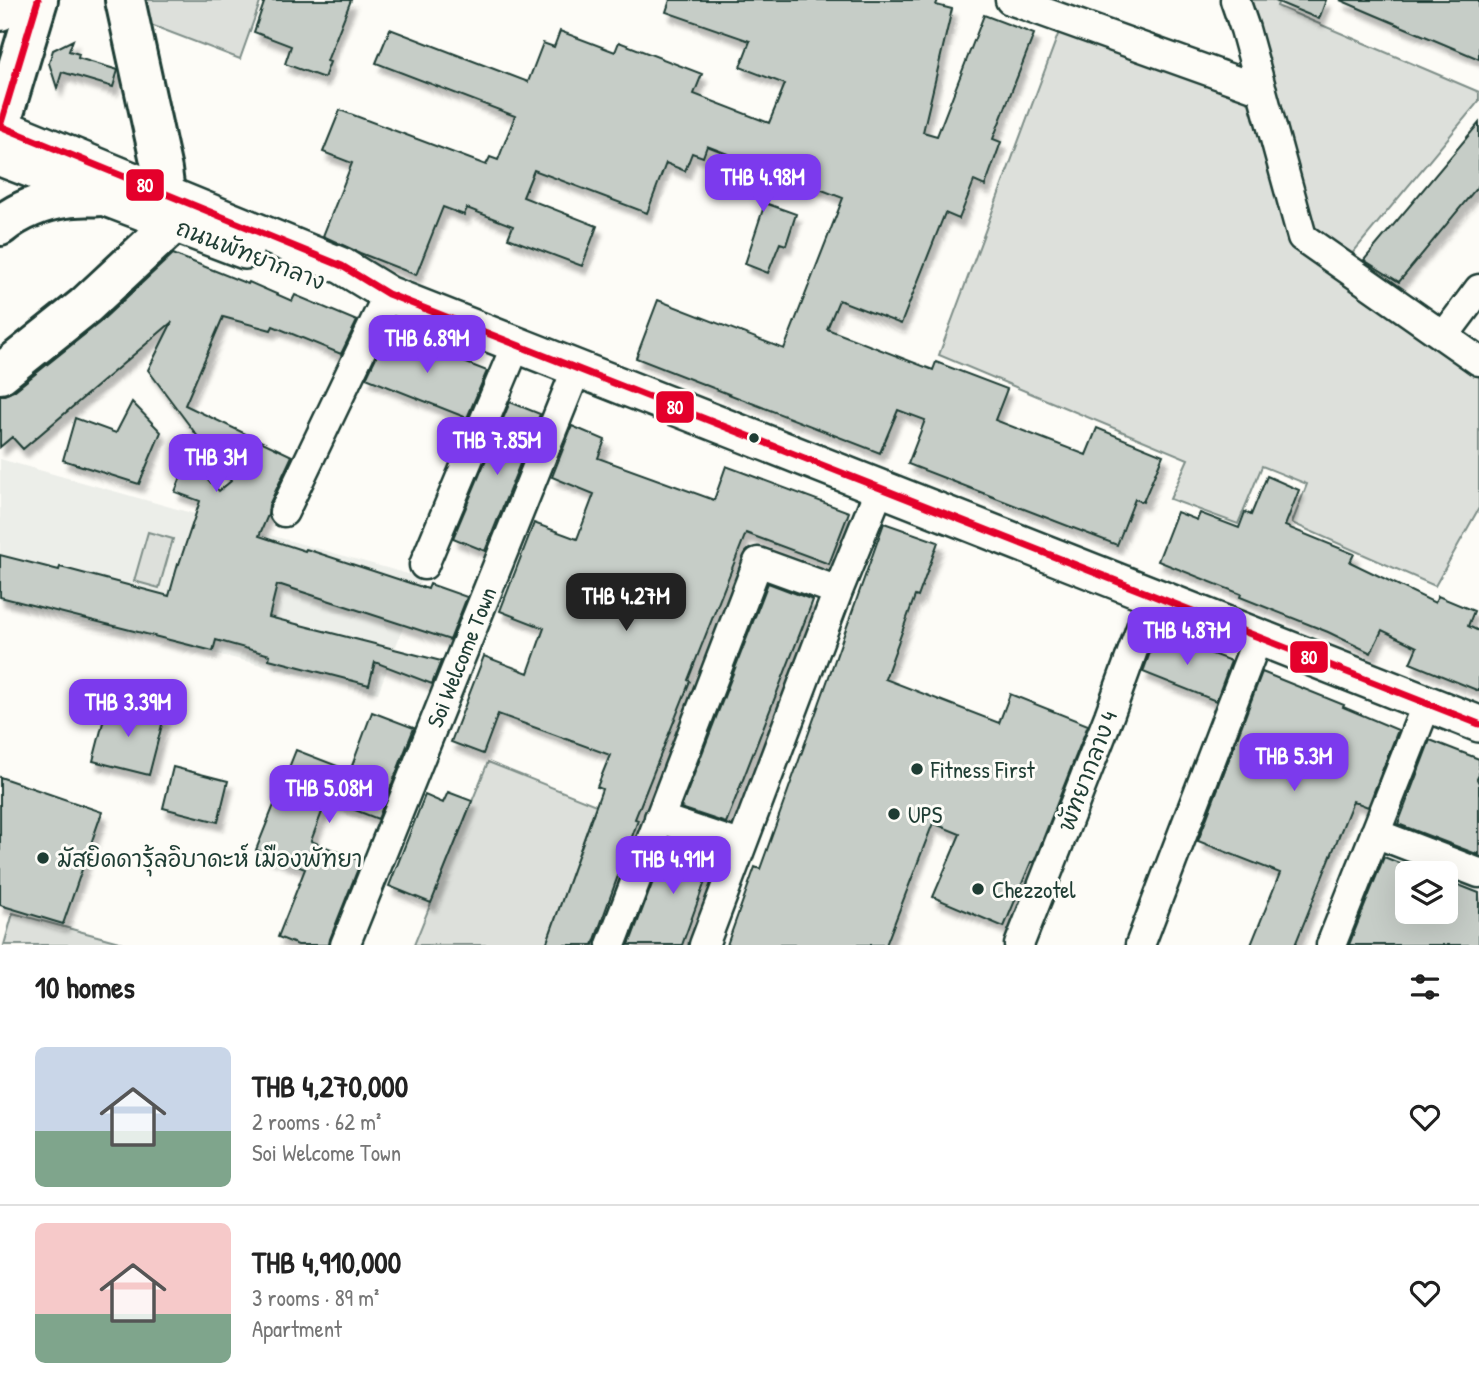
<!DOCTYPE html>
<meta charset="utf-8">
<style>
:root{--surface:#fff;--page:#f2f2f2;--text:#222;--muted:#767676;--line:#e0e0e0;--accent:#7c3aed}
body{margin:0;font-family:"Patrick Hand","Playpen Sans Thai",sans-serif;background:var(--page);color:var(--text);height:100vh;display:flex;flex-direction:column;font-size:26px;white-space:nowrap}
*{box-sizing:border-box;margin:0}
p{font-size:23px;color:var(--muted)}
.icon{flex:none;width:38px;height:38px;fill:none;stroke:currentColor;stroke-width:2;stroke-linecap:round;stroke-linejoin:round}
.map{position:relative;height:945px;overflow:hidden}
.sheet{display:flex;flex-direction:column;background:var(--surface);flex:1}
.sheet>*{flex:none}
.tools{position:absolute;left:1395px;top:861px;display:grid;gap:14px}
.tools a{display:grid;place-items:center;width:63px;height:63px;border-radius:10px;background:var(--surface);box-shadow:0 7px 28px #0002;font-size:35px}
.price{position:absolute;translate:-50% -60px;padding:0 16px;border-radius:14px;background:var(--accent);color:#fff;font-size:23px;line-height:46px;filter:drop-shadow(0 2px 4px #0008)}
.price::after{content:'';position:absolute;left:50%;top:42px;width:21px;height:16px;margin-left:-10px;background:inherit;clip-path:polygon(0 0,100% 0,50% 100%)}
.price.selected{background:#222;color:#fff}
ul{padding:0;list-style:none}
li{display:flex;align-items:center;gap:21px;height:175px;padding:0 35px}
li+li{border-top:2px solid var(--line)}
li span{display:grid;place-items:center;flex:none;width:196px;height:140px;border-radius:10px;color:#555}
li>.icon{margin-inline-start:auto}
span .icon{width:84px;height:84px;fill:#fffc;stroke-width:1}
li b{font-size:30px}
h2{display:flex;justify-content:space-between;align-items:center;height:84px;padding:0 35px;font-size:30px}
.map>svg:first-child{display:block}
.built{fill:#eceee9}
.green{fill:#dde0db;stroke:#7e8e88;stroke-width:2}
.building{fill:#c6cdc7;stroke:#1f3d34;stroke-width:2;filter:url(#shadow)}
.lines{fill:none;stroke-linecap:round;stroke-linejoin:round}
.minor-casing{stroke:#1f3d34;stroke-width:33}
.major-casing{stroke:#1f3d34;stroke-width:40}
.highway-casing{stroke:#1f3d34;stroke-width:44}
.minor{stroke:#fdfcf7;stroke-width:28}
.major{stroke:#fdfcf7;stroke-width:35}
.highway{stroke:#fdfcf7;stroke-width:38}
.bus-1-casing{stroke:#fdfcf7;stroke-width:12}
.bus-1{stroke:#e4002b;stroke-width:7}
.bus-dot{fill:#1f3d34;stroke:#fdfcf7;stroke-width:2.5}
.labels{text-anchor:middle;dominant-baseline:central;stroke-width:6;stroke-linejoin:round;paint-order:stroke}
.street-label{font-size:23px;fill:#1f3d34;stroke:#fdfcf7}
.poi-label{font-size:23px;fill:#1f3d34;stroke:#fdfcf7;text-anchor:start}
.line-badge{stroke:#fdfcf7;stroke-width:2.5}
.badge-label{font-size:19px;text-anchor:middle;font-weight:bold;fill:#fff}
</style>
<div class="map">
<svg width="1479" height="945" viewBox="0 0 1479 945">
<defs>
<filter id="shadow"><feDropShadow dx="4.5" dy="8" stdDeviation="2" flood-color="#0004"/></filter>
</defs>
<rect width="100%" height="100%" fill="#fdfcf7"/>
<filter id="ink" filterUnits="userSpaceOnUse"><feTurbulence type="fractalNoise" baseFrequency=".0143" numOctaves="2"/><feDisplacementMap in="SourceGraphic" scale="14" xChannelSelector="R" yChannelSelector="G"/><feConvolveMatrix kernelMatrix="1 2 1 2 8 2 1 2 1" color-interpolation-filters="sRGB"/></filter>
<g filter="url(#ink)">
<path class="built" d="M0,459L422,578L378,693L59,616L0,600Z"/>
<path class="green" d="M145,0H261L240,59L151,25Z
M1247,0H1279L1277,6L1479,92V101L1351,255L1312,230Z
M1059,32L1247,96L1291,245L1479,373V508L1435,586L1292,523L1307,484L1262,466L1238,524L1170,499L1188,459L939,355Z
M148,532L173,539L159,588L134,581Z
M488,762L596,805L546,945H414Z
M13,913L130,945H4Z"/>
<path class="building" d="M265,0H351L327,61L330,62L324,78L285,64L291,46L254,32Z
M670,0H938L936,5L952,9L923,132L937,136L984,15L1034,34L993,139L1001,142L985,186L974,181L959,219L945,213L901,324L839,300L827,329L933,370L936,362L1007,389L995,420L1086,455L1097,428L1163,455L1143,502L1135,499L1117,545L908,464L925,420L898,410L880,453L636,358L658,300L784,349L843,198L707,146L703,157L692,153L685,171L666,163L647,213L534,170L523,197L597,226L582,266L508,238L513,226L467,208L464,215L443,207L416,275L360,253L323,236L352,163L323,152L340,110L486,165L490,157L498,160L515,116L376,63L390,29L528,82L543,43L554,47L560,31L615,52L619,42L702,74L694,94L769,123L785,84L740,67L750,41L666,12Z
M1273,0H1326L1319,19Z
M1340,0H1479V59L1375,15Z
M73,40L69,51L79,54L78,58L118,70L113,87L62,72L57,88L49,63L53,50Z
M1479,123V185L1399,282L1364,260Z
M765,203L796,214L786,245L780,243L768,273L745,264Z
M173,254L248,284L249,282L292,301L295,295L357,321L341,354L273,326L271,330L223,317L185,405L292,456L269,505L268,515L259,536L305,551L306,549L428,589L430,584L467,597L450,640L281,585L280,586L277,585L269,617L441,661L432,684L375,662L369,685L269,659L270,655L216,640L213,651L0,597V555L59,570L60,567L169,596L178,564H179L200,501L175,492L188,459L219,491L231,481L148,370L172,322L23,449L12,437L0,447V395H4L14,391L99,323Z
M388,332L487,371L467,418L366,378Z
M132,402L161,432L139,484L63,460L75,418L116,433Z
M510,402L540,414L485,551L453,538Z
M572,426L605,440L598,458L714,500L726,466L849,512L829,564L746,533L688,680L690,681L635,819L638,820L593,945H546L602,789L597,787L610,755L498,714L483,754L451,742L484,656L528,673L544,628L500,611L534,523L577,539L594,494L552,477Z
M1267,476L1299,490L1285,526L1354,554L1350,562L1435,603L1438,596L1474,611L1468,626L1479,631V691L1410,663L1417,647L1382,630L1371,653L1328,632L1240,597L1241,594L1158,561L1177,512L1197,520L1200,513L1239,528L1245,512L1251,515Z
M884,523L938,542L918,597L915,596L885,679L999,723L1010,694L1088,725L1034,862H1031L1004,927L933,897L960,834L933,823L886,945H727L755,867L760,869Z
M768,583L813,600L726,823L681,808Z
M1157,633L1231,661L1216,701L1143,672Z
M1262,672L1344,705L1343,707L1398,730L1368,807L1353,801L1295,945H1251L1280,873L1198,841Z
M108,703L164,717L149,775L93,761Z
M372,712L414,728L378,819L327,799L311,841L361,861L330,939L329,945H298L278,937L305,869L256,850L296,750L350,771Z
M1430,740L1479,759V775L1477,779L1479,783V855L1398,824Z
M173,767L228,781L218,822L163,808Z
M0,777L102,812L63,924L0,905Z
M448,792L472,801L431,903L389,886L425,795L443,803Z
M669,839L715,854L682,945H629Z
M1384,857L1407,866V912H1446V880L1479,893V945H1349Z"/>
<g class="lines">
<g class="minor-casing">
<path id="minor" d="M1010,0L1262,90
M1235,0L1245,29L1302,237L1479,361
M1444,336L1479,289
M284,512L388,294
M424,565L516,345
M659,818L740,845
M1375,833L1479,873
M345,945L577,368
M611,945L758,562L838,591
M704,945L838,591L880,488
M1019,945L1109,716L1153,595
M1140,945L1258,637
M1331,945L1427,703"/>
</g>
<g class="major-casing">
<path id="major" d="M0,126L342,266L388,294L1479,724
M0,158L245,251"/>
</g>
<g class="highway-casing">
<path id="highway" d="M125,0L162,170L165,193
M0,11L4,0
M0,126L38,0
M0,226C18,211 43,201 66,198C77,196 89,197 100,196
M0,374L85,306L173,224"/>
</g>
<use href="#minor" class="minor"/>
<use href="#major" class="major"/>
<use href="#highway" class="highway"/>
<g class="bus-1-casing">
<path id="bus-1" d="M38,0L0,126L342,266L388,294L1479,724"/>
</g>
<use href="#bus-1" class="bus-1"/>
</g>
</g>
<g class="bus-dot">
<circle cx="754" cy="438" r="6"/>
<circle cx="917" cy="769" r="7"/>
<circle cx="894" cy="814" r="7"/>
<circle cx="43" cy="858" r="7"/>
<circle cx="978" cy="889" r="7"/>
</g>
<g class="labels">
<g class="street-label">
<text transform="translate(251 254) rotate(21)">ถนนพัทยากลาง</text>
<text transform="translate(461 657) rotate(-68)">Soi Welcome Town</text>
<text transform="translate(1087 771) rotate(-69)">พัทยากลาง 4</text>
</g>
<g class="poi-label">
<text x="931" y="769">Fitness First</text>
<text x="908" y="814">UPS</text>
<text x="57" y="858">มัสยิดดารุ้ลอิบาดะห์ เมืองพัทยา</text>
<text x="992" y="889">Chezzotel</text>
</g>
</g>
<g class="line-badge">
<rect x="125" y="168" width="40" height="34" rx="7" fill="#e4002b"/>
<rect x="655" y="390" width="40" height="34" rx="7" fill="#e4002b"/>
<rect x="1289" y="640" width="40" height="34" rx="7" fill="#e4002b"/>
</g>
<g class="badge-label">
<text x="145" y="192">80</text>
<text x="675" y="414">80</text>
<text x="1309" y="664">80</text>
</g>
</svg>
<div class="tools">
<a><svg class="icon" aria-label="layers" viewBox="0 0 24 24"><path d="M12 4l9 5-9 5-9-5zM3 14l9 5 9-5"/></svg></a>
</div>
<b class="price" style="left:763px;top:214px">THB 4.98M</b>
<b class="price" style="left:427px;top:375px">THB 6.89M</b>
<b class="price" style="left:497px;top:477px">THB 7.85M</b>
<b class="price" style="left:216px;top:494px">THB 3M</b>
<b class="price selected" style="left:626px;top:633px">THB 4.27M</b>
<b class="price" style="left:1187px;top:667px">THB 4.87M</b>
<b class="price" style="left:128px;top:739px">THB 3.39M</b>
<b class="price" style="left:1294px;top:793px">THB 5.3M</b>
<b class="price" style="left:329px;top:825px">THB 5.08M</b>
<b class="price" style="left:673px;top:896px">THB 4.91M</b>
</div>
<section class="sheet">
<h2>10 homes<svg class="icon" aria-label="filters" viewBox="0 0 24 24"><path d="M4 7h16M4 17h16"/><circle cx="9" cy="7" r="2"/><circle cx="15" cy="17" r="2"/></svg></h2>
<ul>
<li><span style="background:linear-gradient(#c9d6e8 60%,#7fa58c 0)"><svg class="icon" aria-label="home" viewBox="0 0 24 24"><path d="M3 11l9-7 9 7M6 9v11h12V9"/></svg></span><div><b>THB 4,270,000</b><p>2 rooms · 62 m²</p><p>Soi Welcome Town</p></div><svg class="icon" aria-label="heart" viewBox="0 0 24 24"><path d="M12 20l-8-8c-3-5 5-10 8-4 3-6 11-1 8 4z"/></svg></li>
<li><span style="background:linear-gradient(#f6c9c9 65%,#7fa58c 0)"><svg class="icon" aria-label="home" viewBox="0 0 24 24"><path d="M3 11l9-7 9 7M6 9v11h12V9"/></svg></span><div><b>THB 4,910,000</b><p>3 rooms · 89 m²</p><p>Apartment</p></div><svg class="icon" aria-label="heart" viewBox="0 0 24 24"><path d="M12 20l-8-8c-3-5 5-10 8-4 3-6 11-1 8 4z"/></svg></li>
</ul>
</section>
